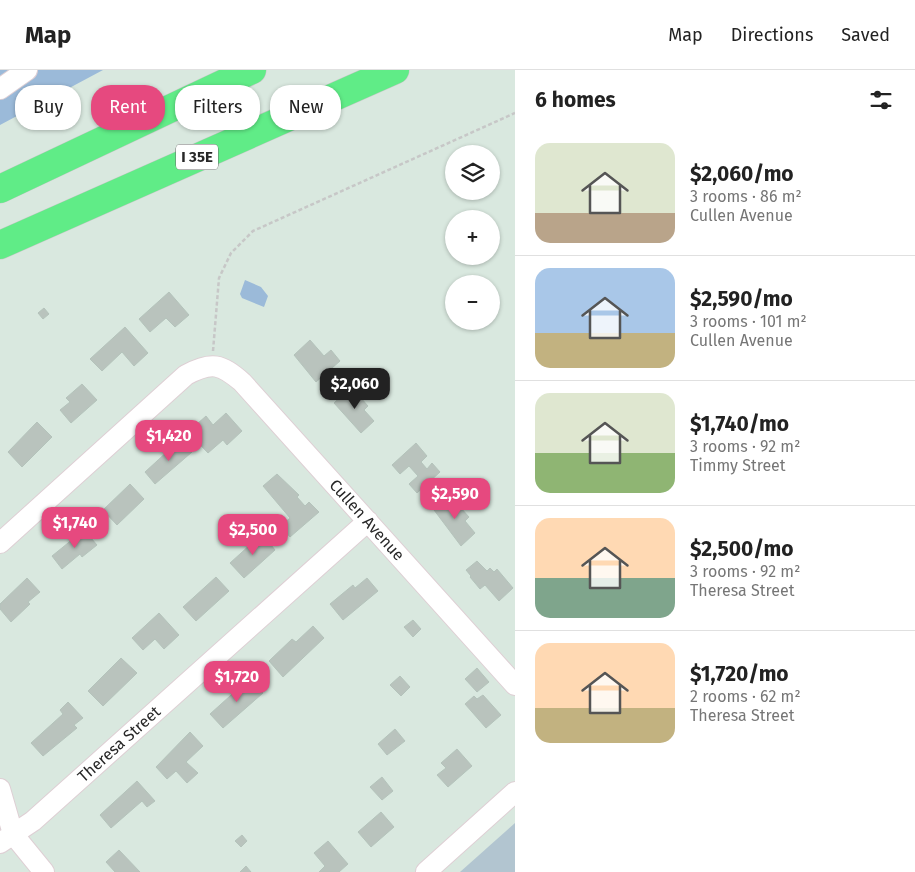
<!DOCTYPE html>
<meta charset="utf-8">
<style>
:root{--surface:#fff;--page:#f2f2f2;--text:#222;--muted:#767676;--line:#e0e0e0;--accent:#e6497f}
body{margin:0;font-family:"Fira Sans",sans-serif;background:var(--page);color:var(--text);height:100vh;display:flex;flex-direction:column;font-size:19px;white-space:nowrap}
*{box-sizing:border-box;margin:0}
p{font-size:16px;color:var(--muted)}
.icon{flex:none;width:28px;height:28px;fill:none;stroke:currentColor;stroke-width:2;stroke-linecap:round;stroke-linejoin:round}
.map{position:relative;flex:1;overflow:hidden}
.sheet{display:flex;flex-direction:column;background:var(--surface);width:400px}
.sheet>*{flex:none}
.guide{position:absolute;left:15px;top:15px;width:425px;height:45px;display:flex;gap:10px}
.fabs{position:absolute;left:445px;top:75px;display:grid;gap:10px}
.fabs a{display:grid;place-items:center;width:55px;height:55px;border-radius:50%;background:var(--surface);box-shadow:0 1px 4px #0004;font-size:25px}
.price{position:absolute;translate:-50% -42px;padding:0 11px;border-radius:10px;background:var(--accent);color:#fff;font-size:16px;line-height:32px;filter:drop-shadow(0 1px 2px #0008)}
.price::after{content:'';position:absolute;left:50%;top:30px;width:15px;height:11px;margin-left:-8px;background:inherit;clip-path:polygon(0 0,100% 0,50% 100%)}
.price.active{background:#222;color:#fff}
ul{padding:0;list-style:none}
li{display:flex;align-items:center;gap:15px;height:125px;padding:0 20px}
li+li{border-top:1px solid var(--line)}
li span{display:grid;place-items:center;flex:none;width:140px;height:100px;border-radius:15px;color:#555}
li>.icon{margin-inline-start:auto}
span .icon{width:60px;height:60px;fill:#fffc;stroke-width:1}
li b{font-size:21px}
h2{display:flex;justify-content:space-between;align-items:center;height:60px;padding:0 20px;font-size:21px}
.pill{padding:0 18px;border-radius:20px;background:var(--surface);box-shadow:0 1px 4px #0004;font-size:18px;line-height:45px}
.pill.active{background:var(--accent);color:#fff}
header{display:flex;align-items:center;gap:30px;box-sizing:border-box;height:70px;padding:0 25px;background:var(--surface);border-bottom:1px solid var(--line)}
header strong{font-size:24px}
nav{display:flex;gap:28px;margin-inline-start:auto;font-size:18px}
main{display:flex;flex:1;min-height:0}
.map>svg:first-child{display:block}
.green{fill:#9bbad9}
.cemetery{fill:#b2c5d0}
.building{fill:#b9c3bd;stroke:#b4c3bb}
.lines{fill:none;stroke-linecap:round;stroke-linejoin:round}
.minor-casing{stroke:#decfd4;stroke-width:22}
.highway-casing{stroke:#c7c7c7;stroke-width:29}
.path{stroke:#c7c7c7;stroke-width:2.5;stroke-dasharray:4 2.5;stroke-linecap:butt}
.minor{stroke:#fff;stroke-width:20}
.highway{stroke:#60ec87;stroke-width:28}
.labels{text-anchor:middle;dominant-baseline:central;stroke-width:4.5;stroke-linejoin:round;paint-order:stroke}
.shield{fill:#fff;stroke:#686868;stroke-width:1}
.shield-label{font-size:15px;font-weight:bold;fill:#272727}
.street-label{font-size:16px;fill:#272727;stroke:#fff}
</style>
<header>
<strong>Map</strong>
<nav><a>Map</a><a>Directions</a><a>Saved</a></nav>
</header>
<main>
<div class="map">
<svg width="515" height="802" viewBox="0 0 515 802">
<rect width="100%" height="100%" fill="#d9e8df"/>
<path class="green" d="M0,0H103L0,55Z
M245,210L261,217L268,226L264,237L242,228L240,224Z"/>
<path class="cemetery" d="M515,753V802H460Z"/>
<path class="building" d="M169,222L189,245L175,257L166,248L150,262L139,249Z
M44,238L49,244L43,249L38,243Z
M125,257L148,283L134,296L122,282L102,301L90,289Z
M310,270L324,286L331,280L340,291L316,312L294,285Z
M82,314L97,330L71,353L60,340L70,332L66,328Z
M351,317L368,336L364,340L374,351L361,363L334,333Z
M226,343L242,361L227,375L223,370L208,383L188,362L206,346L213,355Z
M37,352L52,367L22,397L8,382Z
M181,369L192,382L155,414L145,402Z
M416,373L427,386L421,392L427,399L432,393L440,402L417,423L409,414L418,406L409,396L400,404L392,395Z
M277,404L299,425L297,427L305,436L309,432L319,442L290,467L281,456L290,448L263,416Z
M130,414L144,429L117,455L103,440Z
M450,426L469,447L465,451L475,463L461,476L434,440Z
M84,460L97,475L82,487L80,484L62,499L52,486Z
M262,464L275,480L244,508L230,493Z
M477,491L487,501L490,498L494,502L497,499L513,518L499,531L485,515L480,519L470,507L471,506L466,500Z
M216,507L229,521L196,551L183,537Z
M27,508L40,522L28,532L30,534L11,552L0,539V534Z
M367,508L378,521L343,550L330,534L353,515L355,518Z
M159,543L179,565L164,579L155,569L143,580L132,568Z
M413,550L421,559L413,567L404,557Z
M313,556L324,568L283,607L269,591L292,569L296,572Z
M121,588L137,603L103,636L88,621Z
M477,598L489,612L477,622L465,609Z
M400,606L410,617L401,626L390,615Z
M250,608L263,623L223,658L210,644Z
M483,625L501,645L486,658L465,634L474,626L477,629Z
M68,632L83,648L74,655L77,658L43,686L31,673L63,644L60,640Z
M395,659L405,671L387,685L378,674Z
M190,662L203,676L186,692L198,703L187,713L176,701L167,709L156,697Z
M457,679L472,696L448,717L437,705L446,698L441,693Z
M382,707L393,721L382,730L370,717Z
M137,711L155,731L147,737L142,731L111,758L100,745Z
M381,742L394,757L371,777L358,762Z
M242,765L247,771L241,777L235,771Z
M328,771L348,794L339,802H319L325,796L314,783Z
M119,780L140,802H115L106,792Z
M246,796L251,802H240Z"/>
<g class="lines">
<g class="minor-casing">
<path id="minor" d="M0,19L27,0
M0,473L186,305C212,291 221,294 242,312L515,615
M0,719L13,764L44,802
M0,773L33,751L368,451
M426,802L515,722"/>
</g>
<g class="highway-casing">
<path id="highway" d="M0,119L252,0
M0,175L395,0"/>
</g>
<path class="path" d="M213,281L219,208L231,183L253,161L515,43"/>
<use href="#minor" class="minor"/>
<use href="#highway" class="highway"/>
</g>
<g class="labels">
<rect class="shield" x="176" y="74.5" width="42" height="25" rx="4"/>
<g class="shield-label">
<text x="197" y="87">I 35E</text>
</g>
<g class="street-label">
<text transform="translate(367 450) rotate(48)">Cullen Avenue</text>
<text transform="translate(119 674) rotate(-42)">Theresa Street</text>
</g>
</g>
</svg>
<div class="fabs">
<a><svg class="icon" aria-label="layers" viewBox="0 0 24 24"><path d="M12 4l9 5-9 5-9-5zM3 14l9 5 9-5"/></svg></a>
<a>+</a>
<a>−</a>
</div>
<b class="price active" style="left:355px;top:340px">$2,060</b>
<b class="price" style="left:169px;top:392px">$1,420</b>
<b class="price" style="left:455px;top:450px">$2,590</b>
<b class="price" style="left:75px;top:479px">$1,740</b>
<b class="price" style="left:253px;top:486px">$2,500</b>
<b class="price" style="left:237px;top:633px">$1,720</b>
<div class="guide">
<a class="pill">Buy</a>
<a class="pill active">Rent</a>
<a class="pill">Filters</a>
<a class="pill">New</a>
</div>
</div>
<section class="sheet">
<h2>6 homes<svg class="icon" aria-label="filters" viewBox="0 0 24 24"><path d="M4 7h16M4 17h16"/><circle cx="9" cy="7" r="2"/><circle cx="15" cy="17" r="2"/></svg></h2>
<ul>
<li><span style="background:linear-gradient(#dfe7d0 70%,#b9a48a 0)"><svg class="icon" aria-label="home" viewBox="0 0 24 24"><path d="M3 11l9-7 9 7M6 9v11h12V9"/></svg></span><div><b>$2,060/mo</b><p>3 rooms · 86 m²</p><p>Cullen Avenue</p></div></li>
<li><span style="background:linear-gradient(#a9c7e8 65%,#c2b280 0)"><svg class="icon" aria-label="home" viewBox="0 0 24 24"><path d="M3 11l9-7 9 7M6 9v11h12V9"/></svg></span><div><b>$2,590/mo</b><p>3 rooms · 101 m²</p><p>Cullen Avenue</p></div></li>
<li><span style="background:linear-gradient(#dfe7d0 60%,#8fb573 0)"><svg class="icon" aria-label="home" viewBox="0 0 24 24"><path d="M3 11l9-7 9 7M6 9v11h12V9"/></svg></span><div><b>$1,740/mo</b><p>3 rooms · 92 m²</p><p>Timmy Street</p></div></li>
<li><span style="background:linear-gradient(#ffd9b3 60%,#7fa58c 0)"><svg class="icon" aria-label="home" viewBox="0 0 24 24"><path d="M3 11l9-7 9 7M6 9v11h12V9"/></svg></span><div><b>$2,500/mo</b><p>3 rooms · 92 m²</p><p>Theresa Street</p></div></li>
<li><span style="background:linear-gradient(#ffd9b3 65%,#c2b280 0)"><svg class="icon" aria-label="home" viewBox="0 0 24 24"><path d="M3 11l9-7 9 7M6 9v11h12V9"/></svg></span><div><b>$1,720/mo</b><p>2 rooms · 62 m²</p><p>Theresa Street</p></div></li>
</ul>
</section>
</main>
